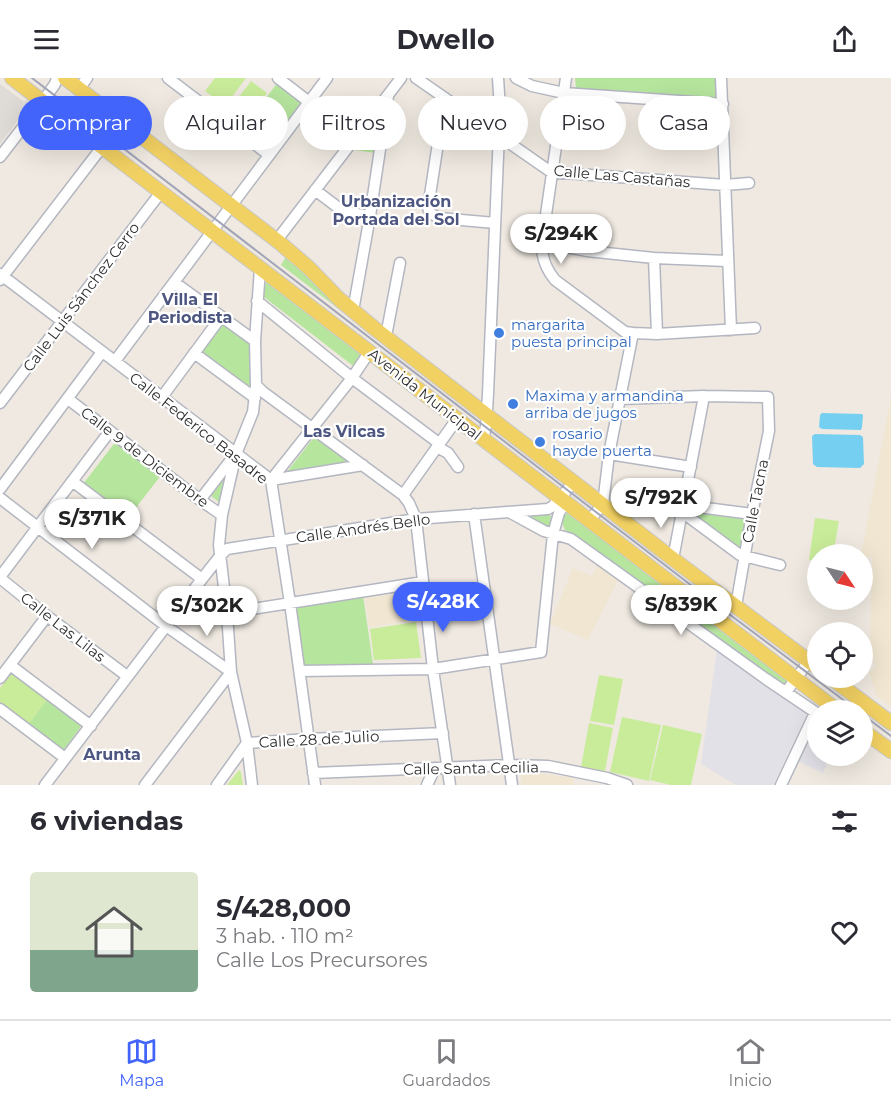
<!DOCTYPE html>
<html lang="es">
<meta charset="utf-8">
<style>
:root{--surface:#fff;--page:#f7f7f7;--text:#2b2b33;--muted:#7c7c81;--line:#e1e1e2;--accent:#4264fb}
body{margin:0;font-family:Montserrat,sans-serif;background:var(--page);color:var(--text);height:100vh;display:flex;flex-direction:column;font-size:22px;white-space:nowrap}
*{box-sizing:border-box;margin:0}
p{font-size:20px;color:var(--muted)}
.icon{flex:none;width:33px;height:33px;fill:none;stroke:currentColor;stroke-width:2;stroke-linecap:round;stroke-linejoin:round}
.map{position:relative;height:707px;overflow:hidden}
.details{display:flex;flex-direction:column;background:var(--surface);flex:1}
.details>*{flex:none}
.top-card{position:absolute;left:18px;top:18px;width:855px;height:54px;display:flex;gap:12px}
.needle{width:39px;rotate:125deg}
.tools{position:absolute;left:807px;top:466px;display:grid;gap:12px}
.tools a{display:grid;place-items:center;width:66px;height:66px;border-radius:50%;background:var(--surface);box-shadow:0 6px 24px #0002;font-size:30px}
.price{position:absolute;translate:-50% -51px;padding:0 14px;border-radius:21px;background:#fff;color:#222;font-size:20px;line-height:39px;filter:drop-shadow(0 2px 3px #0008)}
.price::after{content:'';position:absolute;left:50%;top:36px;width:18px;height:14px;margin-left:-9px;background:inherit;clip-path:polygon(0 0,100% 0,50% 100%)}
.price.selected{background:var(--accent);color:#fff}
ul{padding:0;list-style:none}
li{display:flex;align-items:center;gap:18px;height:150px;padding:0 30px}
li span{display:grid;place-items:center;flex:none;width:168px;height:120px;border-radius:6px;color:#555}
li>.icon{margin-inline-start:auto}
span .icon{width:72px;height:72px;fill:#fffc;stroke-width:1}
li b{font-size:26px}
h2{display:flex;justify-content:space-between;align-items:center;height:72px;padding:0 30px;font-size:26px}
.pill{padding:0 21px;border-radius:27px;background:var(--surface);box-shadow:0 6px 24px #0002;font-size:21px;line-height:54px}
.pill.selected{background:var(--accent);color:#fff}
header{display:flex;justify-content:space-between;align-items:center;height:78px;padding:0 30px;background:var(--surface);font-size:27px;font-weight:700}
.tabs{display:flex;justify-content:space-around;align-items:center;height:84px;border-top:2px solid var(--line);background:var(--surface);font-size:16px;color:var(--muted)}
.tabs a{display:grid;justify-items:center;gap:3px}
.tabs .selected{color:var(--accent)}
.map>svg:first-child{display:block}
.industrial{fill:#e3e1e8}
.education{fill:#f0e6d1}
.green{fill:#b6e59e}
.pitch{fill:#c9ec9a}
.plaza{fill:#dfdcd8}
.water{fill:#75cff0}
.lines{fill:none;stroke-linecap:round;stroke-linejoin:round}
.minor-casing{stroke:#b4b7c1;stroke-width:13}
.major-casing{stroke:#c9c9c9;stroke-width:16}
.minor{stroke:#fff;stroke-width:10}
.major{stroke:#f2d163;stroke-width:14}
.rail{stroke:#a3a6b8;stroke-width:2}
.shop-dot{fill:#3f7fe0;stroke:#fff;stroke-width:2}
.labels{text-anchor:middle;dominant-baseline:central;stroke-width:4.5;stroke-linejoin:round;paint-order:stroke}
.street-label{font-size:15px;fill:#2e2e2e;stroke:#fff}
.shop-label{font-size:15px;fill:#366cbe;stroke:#fff;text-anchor:start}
.neighbourhood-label{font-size:16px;font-weight:bold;fill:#4d5680;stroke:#fff}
</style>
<header><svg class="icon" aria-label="menu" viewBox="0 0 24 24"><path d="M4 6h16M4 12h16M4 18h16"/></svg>Dwello<svg class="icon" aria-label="share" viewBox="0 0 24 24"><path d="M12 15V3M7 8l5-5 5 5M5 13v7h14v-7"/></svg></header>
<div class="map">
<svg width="891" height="707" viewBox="0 0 891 707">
<rect width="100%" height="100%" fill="#efe9e1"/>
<path class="industrial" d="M717,571L808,634L773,707H736L701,686Z
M817,641L818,678H831L823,695L797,683Z"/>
<path class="education" d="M891,319V629L877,619L869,595L876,589L870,574L872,479H863L862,477H861Z
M598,486L619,500L588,562L550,546L573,490L592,498Z
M414,514L418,542L369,549L365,520Z
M520,693L573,700L574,707H522Z"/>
<path class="green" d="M575,0H716L717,18L714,21L576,10Z
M278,4L305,24L272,67L245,48Z
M382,36L376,75L353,72L379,38Z
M287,177L303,191L321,212L479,338L281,187Z
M266,205H271L362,275L355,287H352L264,219L263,211Z
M222,246L253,269L252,310L200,275Z
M315,358L350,385L286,395Z
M117,362L162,396L128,440L83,406Z
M226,396L220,425L210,417Z
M687,430L746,439L740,475L685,434Z
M571,435L788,603L785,606H781L659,517L565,452C562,446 561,441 565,436Z
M547,436L551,438L550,448L549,450L525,438Z
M363,517L373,586L305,588L303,586L293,530Z
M47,621L82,647L63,673L28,647Z"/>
<path class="pitch" d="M215,0H246L225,28L205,13Z
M251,3L267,15L246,43L230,31Z
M815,440L839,443L833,477H818L817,483L809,482Z
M416,544L421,580L374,582L370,551Z
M14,596L47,621L28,647L0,626V610L10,597Z
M599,597L623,601L614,647L590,643Z
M622,639L661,647L649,703L610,694Z
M589,645L613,650L605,693L581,689Z
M663,647L702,656L691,707H671L650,702Z
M239,692L241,694L243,707H227Z"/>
<path class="plaza" d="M0,6L24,24L28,21L32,23L33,27L30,31L27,30L0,66Z"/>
<path class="water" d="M822,335L862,336L863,337L862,349L861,352L822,351L819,349L820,337Z
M815,356L860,357L863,359L864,386L860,390L817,389L813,386L812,358Z"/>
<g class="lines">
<g class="minor-casing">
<path id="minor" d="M168,0L269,77
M278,0L309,24
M416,0L551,94L725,107L749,105
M516,0L532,8L564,15L723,26
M566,0L542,164C541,179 546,191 555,202L625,254L633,255L657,256L755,250
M721,0L731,252
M79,11L87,0
M445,20L428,130L430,135L439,140L495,145
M0,79L43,23L55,6L57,0
M315,112L344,134L370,138
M277,162L401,0
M542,164L587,173L654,180L727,183
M654,180L657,256
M0,196L271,402L290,525L315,707
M0,202L102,69
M174,204L255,263
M257,223L352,300L440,366
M353,233L370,138L388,18
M386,258L400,185
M194,275L255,320
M115,283L327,0
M256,307L263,314L403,417L409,425L416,441L433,591L450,707
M162,319L221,239
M68,321L200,422L222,437
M620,321L704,318L768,319L769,353L752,436L736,528
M0,325L161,114
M483,362L486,348L488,316L500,31L498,0
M437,369L448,375L458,389
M609,376L691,389
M271,402L352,300L370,273
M271,402L363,387
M72,403L202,501
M0,411L102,274
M403,417L457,341
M0,420L166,548L231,594
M200,422L234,378
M683,427L752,436
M509,434L544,453L571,461L766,601L818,636
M682,434L740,477L780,487
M474,436L512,707
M589,443L603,426L609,376L633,255
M673,481L704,318
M0,499L110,353
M0,500L47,538L127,598
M227,535L423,504
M10,587L91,648
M300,593L433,591L541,574L553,456L559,435L562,430L569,427
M0,600L47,538
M786,614L809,583
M0,631L65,680
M313,695L510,687L548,688L607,700L627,707
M45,707L202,501L220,478L227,471L416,441L548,431L553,428L574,404
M145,707L231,594
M217,707L247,665L309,661L443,655
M252,707L247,665L231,594L227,535L219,467L222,437L236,376L253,334L256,307L255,263L260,190
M427,707L435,690
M781,707L815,635"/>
</g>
<g class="major-casing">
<path id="major" d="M12,0L838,633
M65,0L280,165L309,190L339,221L374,250L673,481L818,590
M831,600L891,645
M862,652L891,673"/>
</g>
<use href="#minor" class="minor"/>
<use href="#major" class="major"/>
<path class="rail" d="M32,0L709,521L858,633
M862,636L891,658"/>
</g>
<g class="shop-dot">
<circle cx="499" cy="255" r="6"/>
<circle cx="513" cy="326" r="6"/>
<circle cx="540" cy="364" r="6"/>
</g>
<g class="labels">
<g class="street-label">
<text transform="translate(622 98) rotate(5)">Calle Las Castañas</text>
<text transform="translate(81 219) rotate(-53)">Calle Luis Sánchez Cerro</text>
<text transform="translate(425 316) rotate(38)">Avenida Municipal</text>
<text transform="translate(199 350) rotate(38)">Calle Federico Basadre</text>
<text transform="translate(145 379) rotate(37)">Calle 9 de Diciembre</text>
<text transform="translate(755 423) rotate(-79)">Calle Tacna</text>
<text transform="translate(363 450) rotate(-8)">Calle Andrés Bello</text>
<text transform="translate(63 549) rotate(38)">Calle Las Lilas</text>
<text transform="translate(319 661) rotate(-3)">Calle 28 de Julio</text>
<text transform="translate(471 690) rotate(-1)">Calle Santa Cecilia</text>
</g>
<g class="shop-label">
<text x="511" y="246">margarita<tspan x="511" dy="17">puesta principal</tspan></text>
<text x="525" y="317">Maxima y armandina<tspan x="525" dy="17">arriba de jugos</tspan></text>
<text x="552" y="355">rosario<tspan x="552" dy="17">hayde puerta</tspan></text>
</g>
<g class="neighbourhood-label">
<text x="396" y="123">Urbanización<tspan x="396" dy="18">Portada del Sol</tspan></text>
<text x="190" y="221">Villa El<tspan x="190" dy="18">Periodista</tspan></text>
<text x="344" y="353">Las Vilcas</text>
<text x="112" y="676">Arunta</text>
</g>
</g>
</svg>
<div class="tools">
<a><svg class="needle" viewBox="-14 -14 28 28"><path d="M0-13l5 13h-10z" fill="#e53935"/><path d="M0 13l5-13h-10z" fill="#7c7c81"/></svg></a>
<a><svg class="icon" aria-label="locate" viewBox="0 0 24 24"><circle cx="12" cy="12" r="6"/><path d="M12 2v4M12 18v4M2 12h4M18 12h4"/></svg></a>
<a><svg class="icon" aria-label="layers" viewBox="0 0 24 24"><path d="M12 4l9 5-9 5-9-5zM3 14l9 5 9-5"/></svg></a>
</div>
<b class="price" style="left:561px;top:187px">S/294K</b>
<b class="price" style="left:661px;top:451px">S/792K</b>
<b class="price" style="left:92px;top:472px">S/371K</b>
<b class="price selected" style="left:443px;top:555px">S/428K</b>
<b class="price" style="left:681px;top:558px">S/839K</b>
<b class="price" style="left:207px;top:559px">S/302K</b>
<div class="top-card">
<a class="pill selected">Comprar</a>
<a class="pill">Alquilar</a>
<a class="pill">Filtros</a>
<a class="pill">Nuevo</a>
<a class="pill">Piso</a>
<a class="pill">Casa</a>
</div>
</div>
<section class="details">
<h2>6 viviendas<svg class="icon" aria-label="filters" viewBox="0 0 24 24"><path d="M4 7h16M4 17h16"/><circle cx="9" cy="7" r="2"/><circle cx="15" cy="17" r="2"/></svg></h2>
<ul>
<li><span style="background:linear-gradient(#dfe7d0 65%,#7fa58c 0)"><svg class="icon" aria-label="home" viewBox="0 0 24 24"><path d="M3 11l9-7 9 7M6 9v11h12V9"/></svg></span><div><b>S/428,000</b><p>3 hab. · 110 m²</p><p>Calle Los Precursores</p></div><svg class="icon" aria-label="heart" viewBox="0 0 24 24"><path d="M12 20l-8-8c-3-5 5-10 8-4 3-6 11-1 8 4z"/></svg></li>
</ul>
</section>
<nav class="tabs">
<a class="selected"><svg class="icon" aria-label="map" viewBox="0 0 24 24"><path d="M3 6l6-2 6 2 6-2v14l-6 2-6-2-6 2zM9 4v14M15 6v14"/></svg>Mapa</a>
<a><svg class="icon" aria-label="saved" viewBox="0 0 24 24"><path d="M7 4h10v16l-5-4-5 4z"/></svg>Guardados</a>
<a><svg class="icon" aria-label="home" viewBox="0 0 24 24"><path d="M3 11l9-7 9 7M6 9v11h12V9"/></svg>Inicio</a>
</nav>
